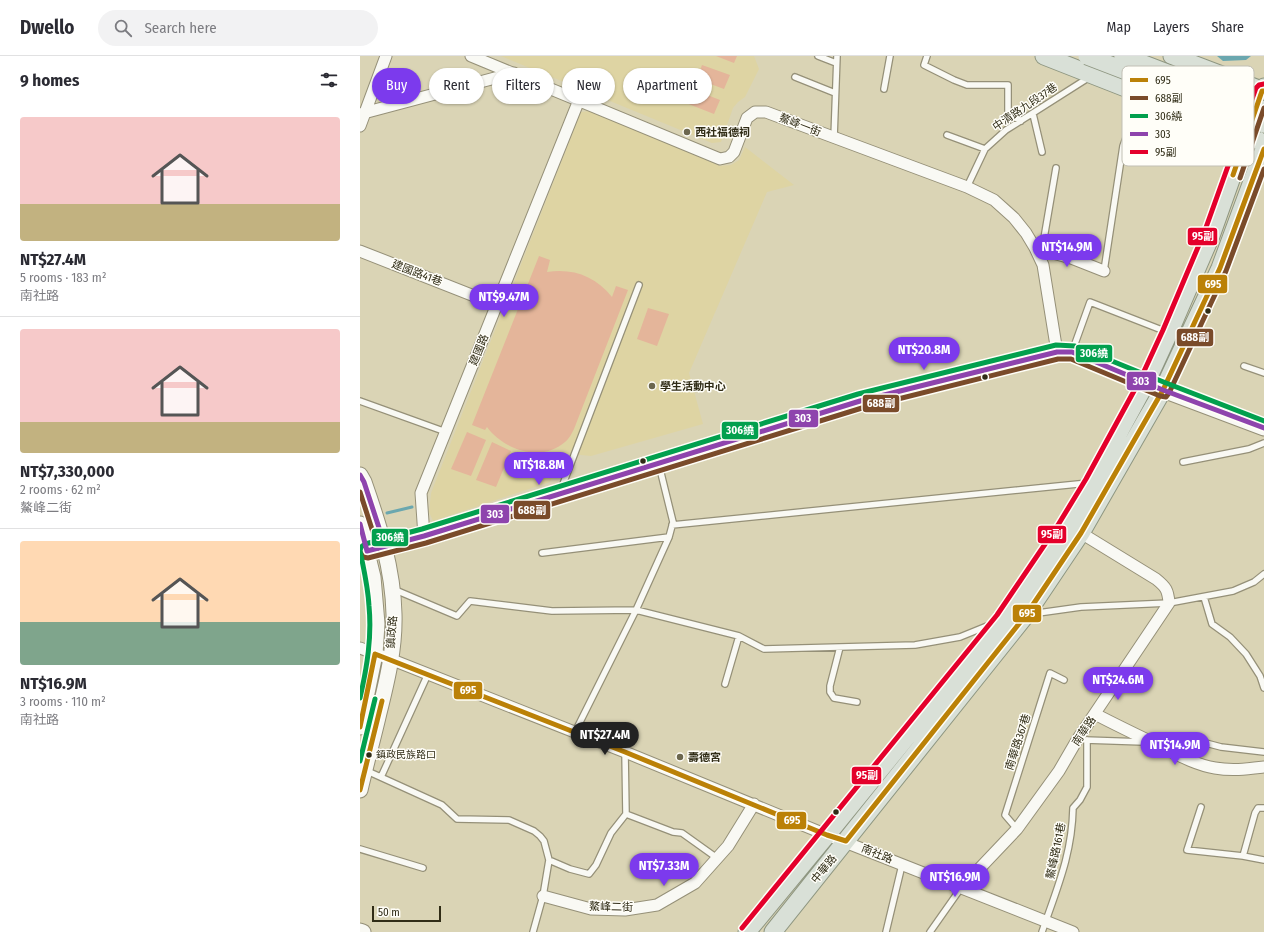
<!DOCTYPE html>
<meta charset="utf-8">
<style>
:root{--surface:#fff;--page:#f2f2f3;--text:#2b2b33;--muted:#7c7c81;--line:#e1e1e2;--accent:#7c3aed}
body{margin:0;font-family:"Fira Sans Condensed","Noto Sans TC",sans-serif;background:var(--page);color:var(--text);height:100vh;display:flex;flex-direction:column;font-size:15px;white-space:nowrap}
*{box-sizing:border-box;margin:0}
p{font-size:13px;color:var(--muted)}
.icon{flex:none;width:22px;height:22px;fill:none;stroke:currentColor;stroke-width:2;stroke-linecap:round;stroke-linejoin:round}
.map{position:relative;flex:1;overflow:hidden}
.drawer{display:flex;flex-direction:column;background:var(--surface);width:360px}
.drawer>*{flex:none}
.banner{position:absolute;left:12px;top:12px;width:380px;height:36px;display:flex;gap:8px}
.scale{position:absolute;left:12px;bottom:10px;width:69px;box-sizing:border-box;padding-left:4px;border:2px solid #302c16;border-top:0;font-size:11px;line-height:14px;white-space:nowrap;color:#302c16;-webkit-text-stroke:3px #fffef8;paint-order:stroke}
.price{position:absolute;translate:-50% -34px;padding:0 9px;border-radius:14px;background:var(--accent);color:#fff;font-size:13px;line-height:26px;filter:drop-shadow(0 1px 2px #0008)}
.price::after{content:'';position:absolute;left:50%;top:24px;width:12px;height:9px;margin-left:-6px;background:inherit;clip-path:polygon(0 0,100% 0,50% 100%)}
.price.on{background:#222;color:#fff}
ul{padding:0;list-style:none}
li{display:grid;align-content:center;gap:8px;height:212px;padding:0 20px}
li+li{border-top:1px solid var(--line)}
li span{display:grid;place-items:center;height:124px;border-radius:4px;color:#555}
li>.icon{margin-inline-start:auto}
span .icon{width:72px;height:72px;fill:#fffc;stroke-width:1}
li b{font-size:17px}
h2{display:flex;justify-content:space-between;align-items:center;height:48px;padding:0 20px;font-size:17px}
.tag{padding:0 14px;border-radius:18px;background:var(--surface);box-shadow:0 1px 3px #0004;font-size:14px;line-height:36px}
.tag.on{background:var(--accent);color:#fff}
header{display:flex;align-items:center;gap:24px;box-sizing:border-box;height:56px;padding:0 20px;background:var(--surface);border-bottom:1px solid var(--line)}
header strong{font-size:19px}
nav{display:flex;gap:22px;margin-inline-start:auto;font-size:14px}
.search{width:280px;height:36px;background:var(--page);display:flex;align-items:center;gap:10px;box-sizing:border-box;padding:0 14px;border-radius:22px;color:var(--muted);font-size:15px}
main{display:flex;flex:1;min-height:0}
.map>svg:first-child{display:block}
.built{fill:#ded4a3}
.green{fill:#e4b59a}
.water{fill:#6aa7af}
.lines{fill:none;stroke-linecap:round;stroke-linejoin:round}
.stream{stroke:#6aa7af;stroke-width:3}
.lane-casing{stroke:#959078;stroke-width:8}
.street-casing{stroke:#959078;stroke-width:13}
.secondary-casing{stroke:#959078;stroke-width:17}
.primary-casing{stroke:#8e9681;stroke-width:19}
.lane{stroke:#f9f9f4;stroke-width:5.5}
.street{stroke:#f9f9f4;stroke-width:11}
.secondary{stroke:#f9f9f4;stroke-width:15}
.primary{stroke:#d9e0d7;stroke-width:17}
.primary-bridge-casing{stroke:#8e9681;stroke-width:19;stroke-linecap:butt}
.primary-bridge{stroke:#d9e0d7;stroke-width:17}
.bus-1-casing{stroke:#fffef8;stroke-width:8}
.bus-2-casing{stroke:#fffef8;stroke-width:8}
.bus-3-casing{stroke:#fffef8;stroke-width:8}
.bus-4-casing{stroke:#fffef8;stroke-width:8}
.bus-5-casing{stroke:#fffef8;stroke-width:8}
.bus-1{stroke:#bb8107;stroke-width:5}
.bus-2{stroke:#7a4b2a;stroke-width:5}
.bus-3{stroke:#02a04e;stroke-width:5}
.bus-4{stroke:#8e44ad;stroke-width:5}
.bus-5{stroke:#e4002b;stroke-width:5}
.poi-dot{fill:#6c674e;stroke:#fffef8;stroke-width:1.5}
.bus-dot{fill:#302c16;stroke:#fffef8;stroke-width:1.5}
.labels{text-anchor:middle;dominant-baseline:central;stroke-width:3;stroke-linejoin:round;paint-order:stroke}
.bus-label{font-size:10px;fill:#302c16;stroke:#fffef8;text-anchor:start}
.street-label{font-size:11px;fill:#302c16;stroke:#fffef8}
.poi-label{font-size:11px;font-weight:bold;fill:#302c16;stroke:#fffef8;text-anchor:start}
.key{fill:#fffef8;stroke:#c1bfb4;stroke-width:1}
.key-label{font-size:11px;fill:#302c16}
.line-badge{stroke:#fffef8;stroke-width:1.5}
.badge-label{font-size:11px;text-anchor:middle;font-weight:bold;fill:#fff}
</style>
<header>
<strong>Dwello</strong>
<div class="search"><svg class="icon" aria-label="search" viewBox="0 0 24 24"><circle cx="10" cy="10" r="6"/><path d="M15 15l6 6"/></svg>Search here</div>
<nav><a>Map</a><a>Layers</a><a>Share</a></nav>
</header>
<main>
<section class="drawer">
<h2>9 homes<svg class="icon" aria-label="filters" viewBox="0 0 24 24"><path d="M4 7h16M4 17h16"/><circle cx="9" cy="7" r="2"/><circle cx="15" cy="17" r="2"/></svg></h2>
<ul>
<li><span style="background:linear-gradient(#f6c9c9 70%,#c2b280 0)"><svg class="icon" aria-label="home" viewBox="0 0 24 24"><path d="M3 11l9-7 9 7M6 9v11h12V9"/></svg></span><div><b>NT$27.4M</b><p>5 rooms · 183 m²</p><p>南社路</p></div></li>
<li><span style="background:linear-gradient(#f6c9c9 75%,#c2b280 0)"><svg class="icon" aria-label="home" viewBox="0 0 24 24"><path d="M3 11l9-7 9 7M6 9v11h12V9"/></svg></span><div><b>NT$7,330,000</b><p>2 rooms · 62 m²</p><p>鰲峰二街</p></div></li>
<li><span style="background:linear-gradient(#ffd9b3 65%,#7fa58c 0)"><svg class="icon" aria-label="home" viewBox="0 0 24 24"><path d="M3 11l9-7 9 7M6 9v11h12V9"/></svg></span><div><b>NT$16.9M</b><p>3 rooms · 110 m²</p><p>南社路</p></div></li>
</ul>
</section>
<div class="map">
<svg width="904" height="876" viewBox="0 0 904 876">
<rect width="100%" height="100%" fill="#dad4b5"/>
<path class="built" d="M141,0H394L399,13L385,41L378,46L373,52L361,86L352,87Z
M230,55L360,110L371,109L379,104L385,91L434,129L407,136L329,317L343,368L231,400L202,397L190,426L73,465L69,456L71,437L221,56Z"/>
<path class="green" d="M356,0H377L374,7Z
M342,9L370,19L364,33L337,23Z
M332,33L360,44L354,58L326,47Z
M179,200L190,204L187,216C213,212 235,220 252,241L256,230L268,234L214,373C212,377 209,383 205,386C181,407 144,394 127,371L125,374L112,369Z
M288,252L309,258L297,290L277,283Z
M107,376L126,384L111,420L91,413Z
M132,386L151,395L136,431L116,424Z"/>
<path class="water" d="M857,0H891L886,4L863,5Z"/>
<g class="lines">
<path class="stream" d="M27,457L52,451"/>
<g class="lane-casing">
<path id="lane" d="M458,0L476,7
M567,0L564,9L594,24L607,29H648V58L661,65
M435,21L475,37
M524,33L530,0
M673,58L682,96
M587,79L625,93
M474,82L477,0
M607,131L625,93L646,74L728,22
M682,194L696,112
M744,215L763,90L781,40
M712,296L730,246L807,276
M884,310L904,317
M0,345L86,376
M823,406L889,393L904,387
M200,436L279,229
M312,469L728,427
M182,497L309,481
M33,533L97,560L110,545L192,555L276,554L379,580L404,593L555,589L600,581L632,568
M844,541L852,568L870,581L886,598L900,620L904,632
M671,558L721,551L809,547L873,535L894,526L904,518
M480,591L470,630V636L474,642L497,646
M365,628L379,580
M215,676L276,554L309,481L313,466L299,409
M725,684L784,686
M795,686L815,684L842,686L861,691L904,696
M5,714L82,749L97,763L149,764L174,775L180,780L184,785L189,804L183,840L173,876
M21,721L68,618
M841,751L827,794L883,800L904,804
M266,758L313,776L322,777L357,802
M657,773L645,759L690,617L704,624
M0,793L63,812
M883,800L895,757L898,752H904
M189,804L210,813L229,818L236,809L251,777L266,758L265,696
M526,876L542,809
M570,876L601,832
M682,876C697,832 712,799 713,752L720,744L727,731V684"/>
</g>
<g class="street-casing">
<path id="street" d="M111,0L360,103L369,101L374,96L387,62L395,56H406L607,131L634,144L654,162L666,177L675,192L683,209L697,296
M0,58L154,17
M0,70L26,0
M675,192L711,202L744,215
M0,195L137,249
M64,480L61,437L219,44
M0,592L30,603L265,696L467,779L713,876
M735,658C758,670 781,681 804,692C820,700 837,709 855,712C872,715 887,713 904,711
M601,832L657,773L699,715L717,684L809,547C808,534 806,531 796,523L721,477
M183,840L231,853L265,854L297,849L335,827L368,790L394,748"/>
</g>
<g class="secondary-casing">
<path id="secondary" d="M0,419L4,426C19,469 33,512 34,558C35,592 27,625 19,657C13,683 6,708 0,734
M0,468L13,521L17,568L15,598L0,671
M0,497L64,480L298,408L500,345L697,296H712L803,334L904,372
M0,875L3,876"/>
</g>
<g class="primary-casing">
<path id="primary" d="M684,0L898,84
M812,0L904,35
M387,876L467,779L643,563L704,473L732,426L786,327L809,277L851,180L904,31
M413,876L666,559L721,477L803,334L860,212L904,93"/>
</g>
<use href="#lane" class="lane"/>
<use href="#street" class="street"/>
<use href="#secondary" class="secondary"/>
<use href="#primary" class="primary"/>
<g class="primary-bridge-casing">
<path id="primary-bridge" d="M727,0L904,68
M763,0L904,54"/>
</g>
<use href="#primary-bridge" class="primary-bridge"/>
<g class="bus-1-casing">
<path id="bus-1" d="M873,119L902,35H904
M0,671L15,598L265,696L467,779L486,785L666,559L721,477L803,334L860,212L904,93
M0,734L22,645"/>
</g>
<g class="bus-2-casing">
<path id="bus-2" d="M880,122L904,52
M0,436L18,492
M0,496L3,501L8,502L66,487L502,352L698,303H711L800,340L806,341L809,337L866,215L904,113"/>
</g>
<g class="bus-3-casing">
<path id="bus-3" d="M0,642C7,611 12,581 9,550C8,531 4,514 0,495L1,491L5,488L62,473L498,338L696,289L715,290L806,327L904,365
M0,705L15,643"/>
</g>
<g class="bus-4-casing">
<path id="bus-4" d="M0,419L4,426L25,490
M0,468L7,495L64,480L500,345L697,296H712L803,334L904,372"/>
</g>
<g class="bus-5-casing">
<path id="bus-5" d="M382,872L637,559L698,469L726,423L780,324L803,274L844,177L896,32L899,29L904,28"/>
</g>
<use href="#bus-1" class="bus-1"/>
<use href="#bus-2" class="bus-2"/>
<use href="#bus-3" class="bus-3"/>
<use href="#bus-4" class="bus-4"/>
<use href="#bus-5" class="bus-5"/>
</g>
<g class="poi-dot">
<circle cx="327" cy="76" r="4"/>
<circle cx="292" cy="330" r="4"/>
<circle cx="320" cy="701" r="4"/>
</g>
<g class="bus-dot">
<circle cx="848" cy="255" r="3.5"/>
<circle cx="625" cy="321" r="3.5"/>
<circle cx="283" cy="405" r="3.5"/>
<circle cx="9" cy="699" r="3.5"/>
<circle cx="476" cy="756" r="3.5"/>
</g>
<g class="labels">
<g class="bus-label">
<text x="16" y="699">鎮政民族路口</text>
</g>
<g class="street-label">
<text transform="translate(665 51) rotate(-34)">中清路九段37巷</text>
<text transform="translate(440 69) rotate(21)">鰲峰一街</text>
<text transform="translate(57 217) rotate(21)">建國路41巷</text>
<text transform="translate(119 294) rotate(-68)">建國路</text>
<text transform="translate(32 576) rotate(-86)">鎮政路</text>
<text transform="translate(724 675) rotate(-56)">南華路</text>
<text transform="translate(658 686) rotate(-72)">南華路367巷</text>
<text transform="translate(696 795) rotate(-78)">鰲峰路161巷</text>
<text transform="translate(517 798) rotate(22)">南社路</text>
<text transform="translate(464 813) rotate(-51)">中華路</text>
<text transform="translate(251 851) rotate(1)">鰲峰二街</text>
</g>
<g class="poi-label">
<text x="335" y="76">西社福德祠</text>
<text x="300" y="330">學生活動中心</text>
<text x="328" y="701">壽德宮</text>
</g>
</g>
<rect x="762" y="10" width="132" height="100" rx="6" class="key"/>
<rect x="770" y="22" width="18" height="4" fill="#bb8107"/>
<rect x="770" y="40" width="18" height="4" fill="#7a4b2a"/>
<rect x="770" y="58" width="18" height="4" fill="#02a04e"/>
<rect x="770" y="76" width="18" height="4" fill="#8e44ad"/>
<rect x="770" y="94" width="18" height="4" fill="#e4002b"/>
<g class="key-label">
<text x="795" y="28">695</text>
<text x="795" y="46">688副</text>
<text x="795" y="64">306繞</text>
<text x="795" y="82">303</text>
<text x="795" y="100">95副</text>
</g>
<g class="line-badge">
<rect x="827" y="171" width="31" height="19" rx="4" fill="#e4002b"/>
<rect x="837" y="218" width="31" height="20" rx="4" fill="#bb8107"/>
<rect x="816" y="272" width="38" height="19" rx="4" fill="#7a4b2a"/>
<rect x="715" y="288" width="38" height="19" rx="4" fill="#02a04e"/>
<rect x="766" y="315" width="31" height="20" rx="4" fill="#8e44ad"/>
<rect x="502" y="338" width="38" height="19" rx="4" fill="#7a4b2a"/>
<rect x="428" y="353" width="31" height="19" rx="4" fill="#8e44ad"/>
<rect x="361" y="365" width="38" height="19" rx="4" fill="#02a04e"/>
<rect x="153" y="444" width="38" height="20" rx="4" fill="#7a4b2a"/>
<rect x="120" y="448" width="30" height="20" rx="4" fill="#8e44ad"/>
<rect x="677" y="469" width="30" height="19" rx="4" fill="#e4002b"/>
<rect x="11" y="472" width="38" height="19" rx="4" fill="#02a04e"/>
<rect x="652" y="548" width="30" height="19" rx="4" fill="#bb8107"/>
<rect x="93" y="625" width="30" height="19" rx="4" fill="#bb8107"/>
<rect x="491" y="710" width="31" height="19" rx="4" fill="#e4002b"/>
<rect x="416" y="755" width="31" height="19" rx="4" fill="#bb8107"/>
</g>
<g class="badge-label">
<text x="843" y="184">95副</text>
<text x="853" y="232">695</text>
<text x="835" y="285">688副</text>
<text x="734" y="301">306繞</text>
<text x="781" y="329">303</text>
<text x="521" y="351">688副</text>
<text x="443" y="366">303</text>
<text x="380" y="378">306繞</text>
<text x="172" y="458">688副</text>
<text x="135" y="462">303</text>
<text x="692" y="482">95副</text>
<text x="30" y="485">306繞</text>
<text x="667" y="561">695</text>
<text x="108" y="638">695</text>
<text x="507" y="723">95副</text>
<text x="432" y="768">695</text>
</g>
</svg>
<div class="scale">50 m</div>
<b class="price" style="left:707px;top:212px">NT$14.9M</b>
<b class="price" style="left:144px;top:262px">NT$9.47M</b>
<b class="price" style="left:564px;top:315px">NT$20.8M</b>
<b class="price" style="left:179px;top:430px">NT$18.8M</b>
<b class="price" style="left:758px;top:645px">NT$24.6M</b>
<b class="price on" style="left:245px;top:700px">NT$27.4M</b>
<b class="price" style="left:815px;top:710px">NT$14.9M</b>
<b class="price" style="left:304px;top:831px">NT$7.33M</b>
<b class="price" style="left:595px;top:842px">NT$16.9M</b>
<div class="banner">
<a class="tag on">Buy</a>
<a class="tag">Rent</a>
<a class="tag">Filters</a>
<a class="tag">New</a>
<a class="tag">Apartment</a>
</div>
</div>
</main>
